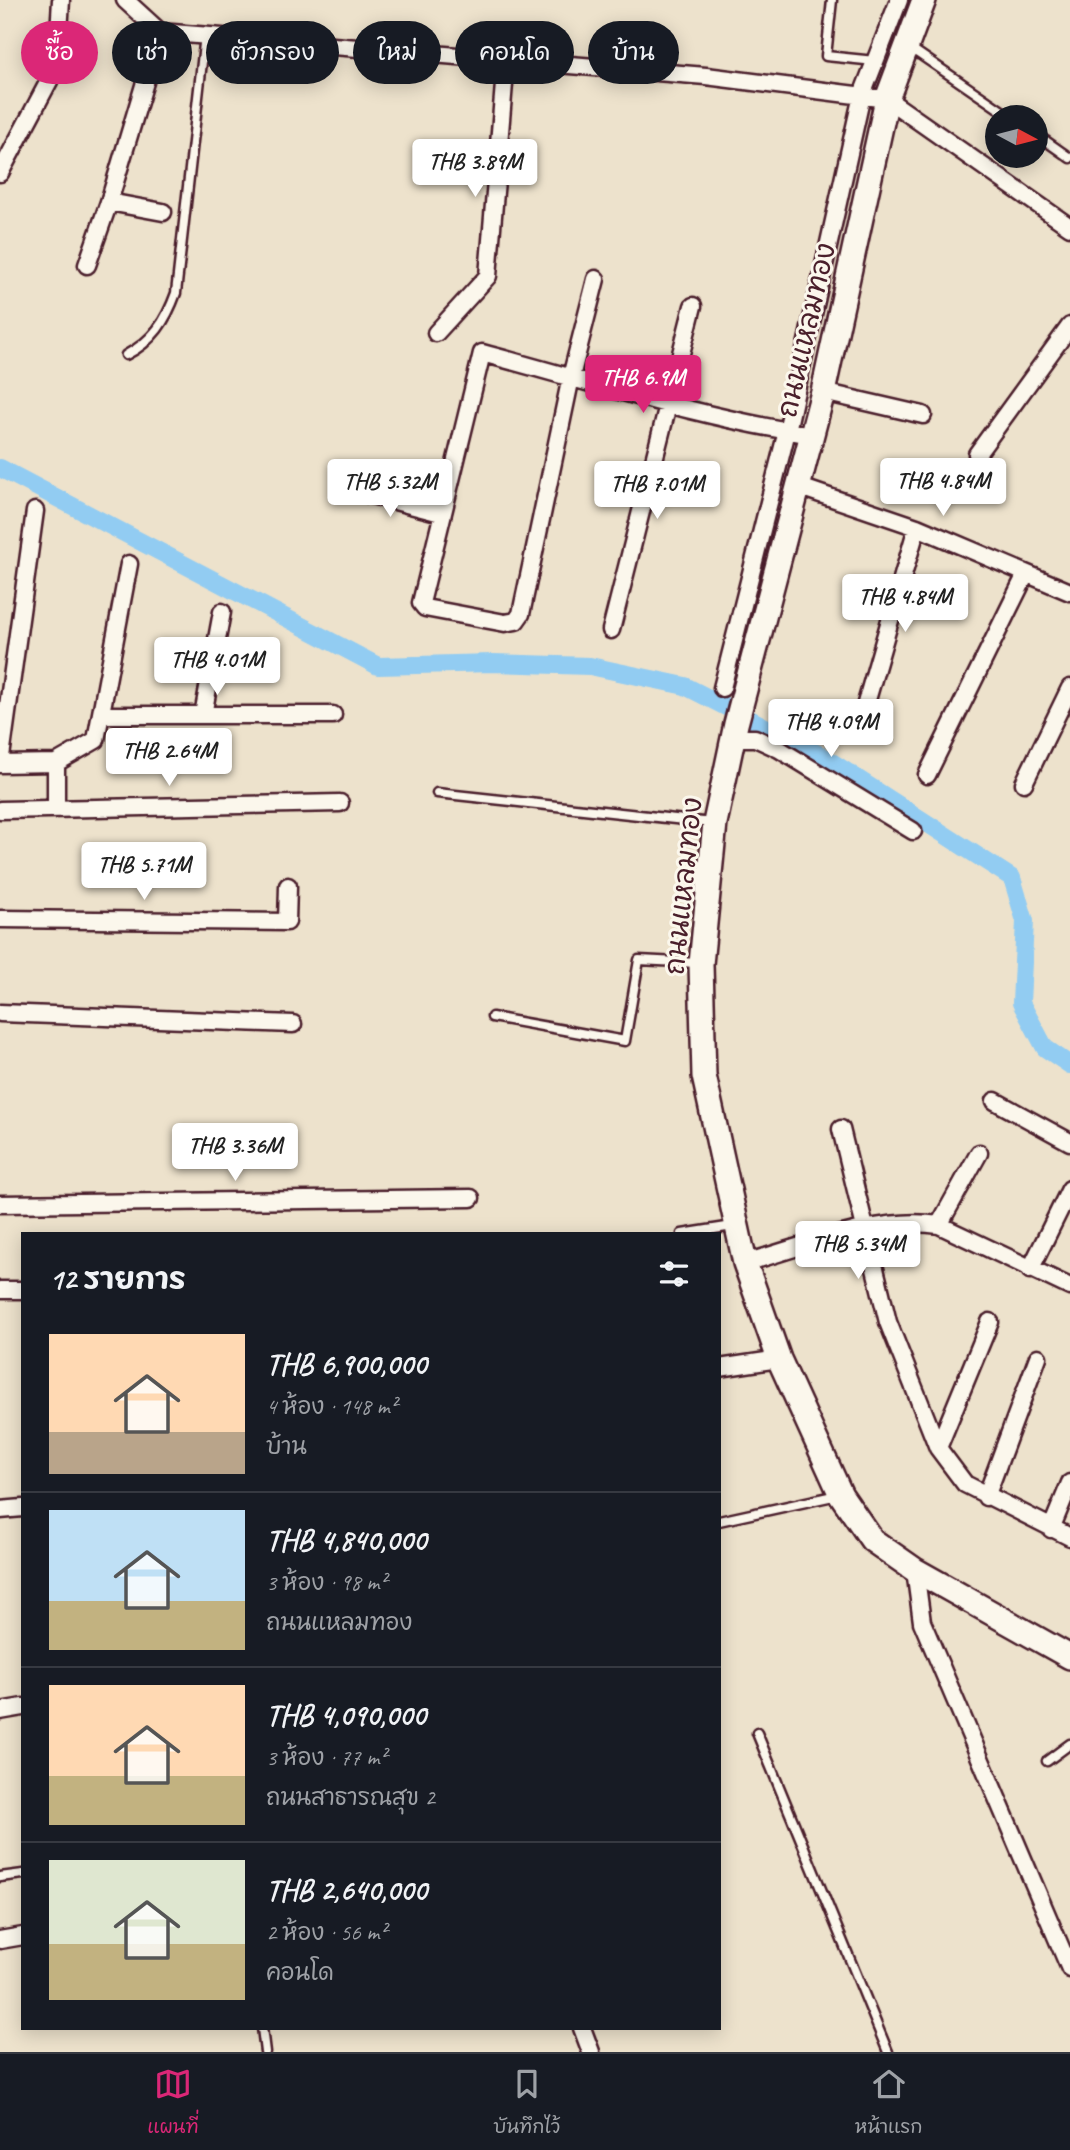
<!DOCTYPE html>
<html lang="th">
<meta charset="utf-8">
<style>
:root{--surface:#171b24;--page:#242831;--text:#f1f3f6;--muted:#9ea1a6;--line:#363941;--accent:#db2777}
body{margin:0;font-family:Caveat,"Playpen Sans Thai",sans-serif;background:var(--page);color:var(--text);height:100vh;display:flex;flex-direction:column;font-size:26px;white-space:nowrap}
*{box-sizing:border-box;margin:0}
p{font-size:23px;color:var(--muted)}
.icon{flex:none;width:38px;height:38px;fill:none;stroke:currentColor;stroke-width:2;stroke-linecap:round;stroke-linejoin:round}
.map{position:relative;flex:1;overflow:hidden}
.drawer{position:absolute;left:21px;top:1232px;width:700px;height:798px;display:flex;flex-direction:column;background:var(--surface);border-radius:0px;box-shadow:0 4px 18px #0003}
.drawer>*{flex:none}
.guide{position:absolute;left:21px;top:21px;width:700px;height:63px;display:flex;gap:14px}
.needle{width:46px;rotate:97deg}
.controls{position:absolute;left:985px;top:105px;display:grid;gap:14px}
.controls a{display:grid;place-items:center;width:63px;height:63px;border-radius:50%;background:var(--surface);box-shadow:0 4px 18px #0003;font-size:35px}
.price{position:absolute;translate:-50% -60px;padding:0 16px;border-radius:7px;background:#fff;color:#222;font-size:23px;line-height:46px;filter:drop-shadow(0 2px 4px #0008)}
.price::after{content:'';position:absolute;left:50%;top:42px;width:21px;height:16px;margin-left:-10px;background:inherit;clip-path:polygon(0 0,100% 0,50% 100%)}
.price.active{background:var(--accent);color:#fff}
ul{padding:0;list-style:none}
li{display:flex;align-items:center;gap:21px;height:175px;padding:0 28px}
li+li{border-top:2px solid var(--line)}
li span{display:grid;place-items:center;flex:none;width:196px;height:140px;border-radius:0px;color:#555}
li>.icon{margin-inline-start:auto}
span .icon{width:84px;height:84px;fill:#fffc;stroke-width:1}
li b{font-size:30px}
h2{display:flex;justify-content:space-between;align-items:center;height:84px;padding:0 28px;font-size:30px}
.tag{padding:0 24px;border-radius:32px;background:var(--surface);box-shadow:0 4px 18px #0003;font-size:24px;line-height:63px}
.tag.active{background:var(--accent);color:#fff}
.tab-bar{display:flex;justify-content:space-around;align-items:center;height:98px;border-top:2px solid var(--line);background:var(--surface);font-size:19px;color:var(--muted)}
.tab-bar a{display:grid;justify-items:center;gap:4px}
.tab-bar .active{color:var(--accent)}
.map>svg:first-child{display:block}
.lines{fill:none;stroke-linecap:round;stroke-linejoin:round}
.canal{stroke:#92ccf2;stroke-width:18}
.service-casing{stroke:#4a1f2b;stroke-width:13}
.minor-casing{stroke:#4a1f2b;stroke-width:21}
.secondary-casing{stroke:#4a1f2b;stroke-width:28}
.service{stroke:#fbf7ec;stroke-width:8}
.minor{stroke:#fbf7ec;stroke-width:16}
.secondary{stroke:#fbf7ec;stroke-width:23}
.labels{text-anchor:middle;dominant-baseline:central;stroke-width:6;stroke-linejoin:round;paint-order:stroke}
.street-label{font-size:28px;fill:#4a1f2b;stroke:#fbf7ec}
</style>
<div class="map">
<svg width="1070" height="2052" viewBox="0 0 1070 2052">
<rect width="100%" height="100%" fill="#ede2cc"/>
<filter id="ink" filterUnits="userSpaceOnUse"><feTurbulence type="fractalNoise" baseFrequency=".0143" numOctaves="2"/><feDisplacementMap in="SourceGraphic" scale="14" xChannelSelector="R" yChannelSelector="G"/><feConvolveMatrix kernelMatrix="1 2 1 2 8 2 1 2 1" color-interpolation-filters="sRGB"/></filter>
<g filter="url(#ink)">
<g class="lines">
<path class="canal" d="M0,468L378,666L493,663L590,666L685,686L824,757L1012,878L1025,921L1021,1003L1045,1048L1070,1065"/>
<g class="service-casing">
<path id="service" d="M832,0L826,56L875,61
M909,47L1011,117
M1036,134L1070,158
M126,355C153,341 166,321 176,293L205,35
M437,793L712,823
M492,1017L625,1041L639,960L698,963
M682,1234L733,1226
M719,1521L838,1495
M757,1733L888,2052
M1047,1761L1070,1744
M0,1877L23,1874
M262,2028L265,2052"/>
</g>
<g class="minor-casing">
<path id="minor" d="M125,0L160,32L706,76L887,99L1070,227
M0,173L57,66L61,0
M109,202L163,212
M87,265L109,202L160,32
M596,279L571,377L521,614L516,621L505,623L425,608L421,603L482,353C591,382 701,418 813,435
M436,333L488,276L506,60
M823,392L923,415
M977,454L1070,326
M800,487L917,527L1070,592
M349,489L441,513
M611,630L693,306
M722,688L787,431L862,95L899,0
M101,715H333
M203,715L222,612
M858,731L917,527
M733,738H755L779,749L913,831
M0,764L56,763L96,740L129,564
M0,764L35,511
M927,775L1026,574
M1024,783L1070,688
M56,809V763
M0,810L340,803
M0,919L287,922L288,886
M0,1013L293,1024
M995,1101L1070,1142
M841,1129L888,1322L938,1448L965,1484L1070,1537
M0,1204L471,1198
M939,1225L979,1153
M745,1263C803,1247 879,1215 939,1225L1070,1287
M1030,1270L1070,1189
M0,1290H23
M719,1368L779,1359
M938,1448L990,1322
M986,1497L1038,1357
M0,1510L23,1508
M1051,1529L1070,1483
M915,1570L922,1622L1070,1969
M0,1711L23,1707
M0,1940L23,1936
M582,2028L591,2052"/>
</g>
<g class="secondary-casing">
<path id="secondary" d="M924,0L887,99L823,392L736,724L715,823L701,964L704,1076L745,1263L779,1359L841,1495L872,1540L915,1570L1070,1657"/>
</g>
<use href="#service" class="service"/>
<use href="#minor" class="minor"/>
<use href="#secondary" class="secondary"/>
</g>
</g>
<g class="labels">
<g class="street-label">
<text transform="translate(806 330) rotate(-77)">ถนนแหลมทอง</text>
<text transform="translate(683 886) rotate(-84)">ถนนแหลมทอง</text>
</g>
</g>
</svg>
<div class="controls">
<a><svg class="needle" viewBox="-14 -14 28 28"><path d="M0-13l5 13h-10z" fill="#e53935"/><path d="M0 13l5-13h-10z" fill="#9ea1a6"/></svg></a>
</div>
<b class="price" style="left:475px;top:199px">THB 3.89M</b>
<b class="price active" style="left:643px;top:415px">THB 6.9M</b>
<b class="price" style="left:943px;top:518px">THB 4.84M</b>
<b class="price" style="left:390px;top:519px">THB 5.32M</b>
<b class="price" style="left:657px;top:521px">THB 7.01M</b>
<b class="price" style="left:905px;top:634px">THB 4.84M</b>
<b class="price" style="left:217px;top:697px">THB 4.01M</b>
<b class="price" style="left:831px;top:759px">THB 4.09M</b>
<b class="price" style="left:169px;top:788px">THB 2.64M</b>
<b class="price" style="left:144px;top:902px">THB 5.71M</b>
<b class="price" style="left:235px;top:1183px">THB 3.36M</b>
<b class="price" style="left:858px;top:1281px">THB 5.34M</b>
<div class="guide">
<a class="tag active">ซื้อ</a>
<a class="tag">เช่า</a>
<a class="tag">ตัวกรอง</a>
<a class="tag">ใหม่</a>
<a class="tag">คอนโด</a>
<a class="tag">บ้าน</a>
</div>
<section class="drawer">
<h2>12 รายการ<svg class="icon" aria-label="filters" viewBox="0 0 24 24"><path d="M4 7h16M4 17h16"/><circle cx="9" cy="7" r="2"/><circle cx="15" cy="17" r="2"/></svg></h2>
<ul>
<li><span style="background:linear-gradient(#ffd9b3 70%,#b9a48a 0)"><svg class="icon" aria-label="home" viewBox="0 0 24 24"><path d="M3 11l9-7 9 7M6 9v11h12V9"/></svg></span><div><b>THB 6,900,000</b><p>4 ห้อง · 148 m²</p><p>บ้าน</p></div></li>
<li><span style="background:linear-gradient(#bfe0f5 65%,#c2b280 0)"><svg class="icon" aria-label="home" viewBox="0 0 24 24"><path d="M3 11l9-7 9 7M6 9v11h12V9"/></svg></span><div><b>THB 4,840,000</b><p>3 ห้อง · 98 m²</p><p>ถนนแหลมทอง</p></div></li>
<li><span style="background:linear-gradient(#ffd9b3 65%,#c2b280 0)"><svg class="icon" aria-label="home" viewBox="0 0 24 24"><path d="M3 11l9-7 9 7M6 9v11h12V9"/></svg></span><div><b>THB 4,090,000</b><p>3 ห้อง · 77 m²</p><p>ถนนสาธารณสุข 2</p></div></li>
<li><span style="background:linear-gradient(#dfe7d0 60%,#c2b280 0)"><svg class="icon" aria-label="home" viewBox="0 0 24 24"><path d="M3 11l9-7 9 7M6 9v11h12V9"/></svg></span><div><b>THB 2,640,000</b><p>2 ห้อง · 56 m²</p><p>คอนโด</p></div></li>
</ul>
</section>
</div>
<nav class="tab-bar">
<a class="active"><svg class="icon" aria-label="map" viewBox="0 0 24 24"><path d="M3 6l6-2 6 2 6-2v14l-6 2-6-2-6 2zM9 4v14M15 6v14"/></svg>แผนที่</a>
<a><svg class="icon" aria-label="saved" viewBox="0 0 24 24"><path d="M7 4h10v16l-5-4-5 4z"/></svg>บันทึกไว้</a>
<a><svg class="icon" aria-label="home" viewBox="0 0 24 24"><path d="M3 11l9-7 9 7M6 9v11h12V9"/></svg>หน้าแรก</a>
</nav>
